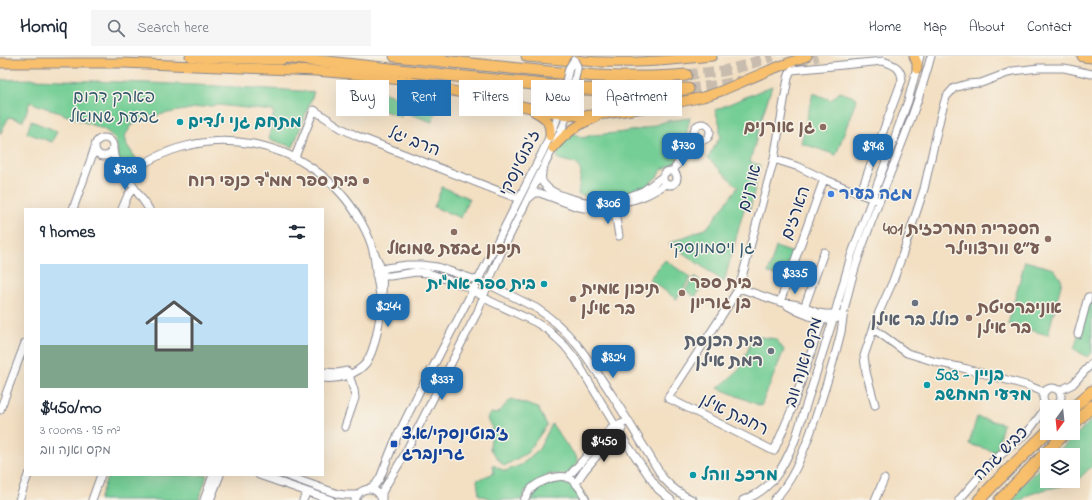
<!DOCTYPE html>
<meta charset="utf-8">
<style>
:root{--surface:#fff;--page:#f6f6f7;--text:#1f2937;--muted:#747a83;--line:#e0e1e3;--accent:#1f6fb2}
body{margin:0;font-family:"Indie Flower","Playpen Sans Hebrew",sans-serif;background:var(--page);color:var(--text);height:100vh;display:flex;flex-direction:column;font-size:15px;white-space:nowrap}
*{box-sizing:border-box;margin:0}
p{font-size:13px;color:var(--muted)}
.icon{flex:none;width:22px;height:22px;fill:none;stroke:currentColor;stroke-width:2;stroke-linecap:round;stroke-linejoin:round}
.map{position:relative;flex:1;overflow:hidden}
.drawer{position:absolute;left:24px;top:152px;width:300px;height:268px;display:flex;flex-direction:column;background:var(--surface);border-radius:0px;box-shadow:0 4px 16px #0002}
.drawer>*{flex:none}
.hud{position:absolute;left:336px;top:24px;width:380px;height:36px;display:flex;gap:8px}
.needle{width:26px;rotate:195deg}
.tools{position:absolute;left:1040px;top:344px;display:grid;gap:8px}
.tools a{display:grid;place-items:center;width:40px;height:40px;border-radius:0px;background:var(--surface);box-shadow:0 4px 16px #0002;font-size:20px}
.price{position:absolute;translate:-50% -34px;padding:0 9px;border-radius:8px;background:var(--accent);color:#fff;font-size:13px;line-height:26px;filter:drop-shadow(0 1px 2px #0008)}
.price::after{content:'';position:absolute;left:50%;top:24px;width:12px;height:9px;margin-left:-6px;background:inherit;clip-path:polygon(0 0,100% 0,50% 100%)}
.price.selected{background:#222;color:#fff}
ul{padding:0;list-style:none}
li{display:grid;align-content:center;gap:8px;height:212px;padding:0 16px}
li+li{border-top:1px solid var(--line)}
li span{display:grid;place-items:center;height:124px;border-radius:0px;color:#555}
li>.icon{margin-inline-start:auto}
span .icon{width:72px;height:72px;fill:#fffc;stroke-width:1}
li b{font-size:17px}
h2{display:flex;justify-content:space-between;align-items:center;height:48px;padding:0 16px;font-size:17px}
.tag{padding:0 14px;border-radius:0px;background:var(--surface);box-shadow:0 4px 16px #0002;font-size:14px;line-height:36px}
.tag.selected{background:var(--accent);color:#fff}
header{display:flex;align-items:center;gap:24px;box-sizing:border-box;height:56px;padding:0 20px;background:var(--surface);border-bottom:1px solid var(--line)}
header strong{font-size:19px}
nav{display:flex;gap:22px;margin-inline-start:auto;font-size:14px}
.search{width:280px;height:36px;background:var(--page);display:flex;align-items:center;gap:10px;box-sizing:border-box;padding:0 14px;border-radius:0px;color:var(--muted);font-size:15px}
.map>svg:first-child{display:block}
.green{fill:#74ce95;stroke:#487e7a}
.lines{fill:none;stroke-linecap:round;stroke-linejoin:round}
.highway-tunnel{stroke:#c8bcae;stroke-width:11;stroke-dasharray:11 5.5;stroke-linecap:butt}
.minor-casing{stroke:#878790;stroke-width:9}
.major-casing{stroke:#878790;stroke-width:11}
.highway-casing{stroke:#878790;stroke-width:13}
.minor{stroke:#fff;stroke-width:7}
.major{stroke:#f8bf6c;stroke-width:9}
.highway{stroke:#f8bf6c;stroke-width:11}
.minor-bridge-casing{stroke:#878790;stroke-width:9;stroke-linecap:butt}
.minor-bridge{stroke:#fff;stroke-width:7}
.culture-dot{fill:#0f9aa8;stroke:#f7f3e8;stroke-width:1.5}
.education-dot{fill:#8d6e63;stroke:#f7f3e8;stroke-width:1.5}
.shop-dot{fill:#3f7fe0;stroke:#f7f3e8;stroke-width:1.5}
.worship-dot{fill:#6b7280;stroke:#f7f3e8;stroke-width:1.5}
.transit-dot{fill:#1a4fb4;stroke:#f7f3e8;stroke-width:1.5}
.labels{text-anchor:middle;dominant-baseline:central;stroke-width:3;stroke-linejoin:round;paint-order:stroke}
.park-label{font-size:17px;fill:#31576c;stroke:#f7f3e8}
.culture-label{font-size:17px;font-weight:bold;fill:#0d838f;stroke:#f7f3e8;text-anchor:start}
.education-label{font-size:17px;font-weight:bold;fill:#785e54;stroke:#f7f3e8;text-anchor:end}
.street-label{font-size:17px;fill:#1b2f5e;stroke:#f7f3e8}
.shop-label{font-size:17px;font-weight:bold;fill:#366cbe;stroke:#f7f3e8;text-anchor:start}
.worship-label{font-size:17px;font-weight:bold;fill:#5b616d;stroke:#f7f3e8}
.transit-label{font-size:17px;font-weight:bold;fill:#164399;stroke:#f7f3e8;text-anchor:start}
</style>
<header>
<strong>Homiq</strong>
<div class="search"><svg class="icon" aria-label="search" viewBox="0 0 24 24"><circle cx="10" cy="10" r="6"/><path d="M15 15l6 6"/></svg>Search here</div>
<nav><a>Home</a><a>Map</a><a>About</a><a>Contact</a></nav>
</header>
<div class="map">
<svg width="1092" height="444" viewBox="0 0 1092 444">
<rect width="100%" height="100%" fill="#f7f3e8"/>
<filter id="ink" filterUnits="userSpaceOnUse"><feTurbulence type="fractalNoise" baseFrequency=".025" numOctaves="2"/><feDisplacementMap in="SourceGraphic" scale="8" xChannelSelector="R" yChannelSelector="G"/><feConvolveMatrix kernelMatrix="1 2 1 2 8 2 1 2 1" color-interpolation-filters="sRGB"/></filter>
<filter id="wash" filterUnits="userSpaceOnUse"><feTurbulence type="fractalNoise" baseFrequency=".012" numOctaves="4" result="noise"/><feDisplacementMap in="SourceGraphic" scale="16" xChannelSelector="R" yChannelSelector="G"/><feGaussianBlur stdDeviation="0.9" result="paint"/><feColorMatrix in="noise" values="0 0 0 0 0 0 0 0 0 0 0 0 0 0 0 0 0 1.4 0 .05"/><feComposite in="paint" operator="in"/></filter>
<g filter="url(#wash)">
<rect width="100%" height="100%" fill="#f3dfc2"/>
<path class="green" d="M31,23C125,26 220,29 314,36L293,91L269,83L274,55L218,49L195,52L147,61L131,70L125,80L127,89L139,107C131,112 120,112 118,100C117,94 118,89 115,84C112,79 108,76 103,73L30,46L23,65L9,61L0,78V24Z
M772,30L763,58L750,106L760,109L750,153H744L724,226L669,187L707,172L738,131L708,102L720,81V69L715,54Z
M379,35L407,45L401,61L374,51Z
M414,36L440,46L432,66L407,57Z
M840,36L857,42L836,99L801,87L813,37L831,44Z
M690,62L687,75V87L675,107L661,114L657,121L642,134L623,139L619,137L609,136C597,144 591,141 578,138L581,116L577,108L558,103L557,98L564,85L572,77L583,82L592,79L617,77L642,73L667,65Z
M31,65L57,75L52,86L27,77Z
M442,131L469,142L461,162L434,151Z
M776,191L793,197L784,222L768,217Z
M665,204L691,222L676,243L649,223Z
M1025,205L1054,213L1062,225L1048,279L1008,268Z
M695,221L705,228L695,241L685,234Z
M1088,246L1092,248V296L1087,301L1074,293Z
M754,280L776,283L784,294L761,350L718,332L739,314Z
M511,343L538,352L547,369L527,397L504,410L490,393L492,369L489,368L487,362L491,357L497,358Z
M977,361L1003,368L996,396L969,388Z
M1092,364V410L1075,427L1043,434L1028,439L1022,444H1006L1047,405V425H1073V399H1054Z
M552,368L565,387L576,400L578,406L567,419L549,418L527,433L521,444H494L479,439L477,424L494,417L493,409L505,415L521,409L539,393Z
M108,419H207L199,444H99Z
M557,426C572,428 574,431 582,444H531C537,432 544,429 557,426Z"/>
</g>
<g filter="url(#ink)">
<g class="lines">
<path class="highway-tunnel" d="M797,7L817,0
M686,19L723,15L743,10L773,0
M688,33L720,29L741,25"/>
<g class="minor-casing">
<path id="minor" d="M694 76a8 8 0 1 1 16 0a8 8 0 1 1-16 0Z
M95 91a9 9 0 1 1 18 0a9 9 0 1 1-18 0Z
M113,93L114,100L117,107L149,153
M295,101L314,54L341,72L357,80L519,143
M774,103L788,22L790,16L792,14L883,5C894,9 901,11 902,24L860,138
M663 122a7 7 0 1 1 14 0a7 7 0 1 1-14 0Z
M673,115L692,86L696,81
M542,117C541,122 541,126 545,129C552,139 581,146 593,147C597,147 601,146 605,144
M126,120C201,60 312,80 360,164C365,173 371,184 373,195C375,201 375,209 376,216C378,227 380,237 381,249C383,226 385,215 373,195
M605 147a8 8 0 1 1 16 0a8 8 0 1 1-16 0Z
M628,141L643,135L662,121
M529,142L535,137H540L575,150L584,152L607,153
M622,146C641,143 650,138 666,128
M73,153L91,103L95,91
M122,153L128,139L134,132
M615,156L619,180
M376,219L386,212L407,209H421L437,211L488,228L536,252C572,275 589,304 612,339C629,366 646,394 663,422C671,431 681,439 693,444
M379,220H390L416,216L428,217L437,220L468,231L490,245L535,266L548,274L565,290L576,304L622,381L658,433L671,444
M739,232L780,246L798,249L818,257L825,258H835L838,259
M780,246L824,123
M788,250C800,257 822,267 836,263
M804,252L824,196
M822,258V264L792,353L774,395L668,342L717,267L739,232L774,103L799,111L824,123L860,138L879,145
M874,273L907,297L936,306L967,313L1029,330L1044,336
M1078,278L1088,241
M323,316L338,317L347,315
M323,322C338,324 356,319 366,307C375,294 380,265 381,249
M1043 341a9 9 0 1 1 18 0a9 9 0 1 1-18 0Z
M1059,335L1073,328L1092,307
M875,349L866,316L864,300L879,256L893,225L902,200L924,133L941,58L946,41L954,32L967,28L981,27L1013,15L1039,12H1064L1092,18
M0,354L25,287
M345,371L355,342L354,334L348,316
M259,419L331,444
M285,419L338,438L345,439H357
M567,422L611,373L621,368L629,365
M576,428L578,424L584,415L611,383L622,373
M368,433L375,429L380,422L394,387L420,334L433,311L473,234L542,97L556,66L560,53
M382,443V437L385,431L402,403L478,255L491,220L500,199L553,92L564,68L568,54
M19,444L28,419
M92,444L101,419
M204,444L213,419
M210,444L220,419
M303,444L307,436
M355,444C360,430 377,429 382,444
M524,444C526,441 528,436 531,433C537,426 556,419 566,421C576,424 582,435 586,444
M743,444C772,435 784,410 795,384L833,264L851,200L908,45L920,0
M774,444C793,425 802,399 811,375C822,343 833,309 841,276C842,269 843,262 844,255C848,237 853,217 859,200C882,133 913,68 931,0
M875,444L884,423
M959,444L991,407L1027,377L1048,349"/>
</g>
<g class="major-casing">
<path id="major" d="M914,0L917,7V13
M574,4C620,9 666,5 712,0
M0,7H123L316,15L363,19L407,25L554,57L578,60L606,58L680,46L703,41L721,35L770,14L807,0
M535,56C546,61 551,67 550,80
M553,92C565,78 577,68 595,62"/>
</g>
<g class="highway-casing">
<path id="highway" d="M191,0L281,3
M274,0L426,17L583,33L634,35L688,33
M395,0C436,4 478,9 519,13C574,19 631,24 686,19
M527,0L574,4
M1083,0L1092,1
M1073,352L1092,335
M1073,369L1092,350
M979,444L994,428L1047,376
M1000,444L1065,377"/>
</g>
<use href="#minor" class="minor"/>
<use href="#major" class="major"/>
<use href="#highway" class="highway"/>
<g class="minor-bridge-casing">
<path id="minor-bridge" d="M560,51L569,12L574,4L577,10V13L569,52"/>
</g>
<use href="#minor-bridge" class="minor-bridge"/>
</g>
</g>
<g class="culture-dot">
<circle cx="180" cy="66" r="4"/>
<circle cx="544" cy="228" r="4"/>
<circle cx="927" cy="329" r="4"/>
<circle cx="693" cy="419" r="4"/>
</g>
<g class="education-dot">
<circle cx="823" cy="71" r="4"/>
<circle cx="366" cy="125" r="4"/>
<circle cx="454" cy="176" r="4"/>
<circle cx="1048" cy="183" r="4"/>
<circle cx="682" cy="237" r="4"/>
<circle cx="573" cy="243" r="4"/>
<circle cx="969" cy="262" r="4"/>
</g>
<circle class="shop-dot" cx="831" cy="138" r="4"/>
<g class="worship-dot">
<circle cx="915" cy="247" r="4"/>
<circle cx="771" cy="295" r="4"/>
</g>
<rect class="transit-dot" x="390" y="384" width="8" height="8" rx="2"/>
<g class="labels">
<g class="park-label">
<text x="114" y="41">פארק דרום<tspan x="114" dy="20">גבעת שמואל</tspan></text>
<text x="712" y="192">גן ויסמונסקי</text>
</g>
<g class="culture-label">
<text x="188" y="66">מתחם גני ילדים</text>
<text x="536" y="228" text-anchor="end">בית ספר אמ"ית</text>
<text x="935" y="319">503 - בניין<tspan x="935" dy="20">מדעי המחשב</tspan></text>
<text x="701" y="419">מרכז ווהל</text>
</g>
<g class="education-label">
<text x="815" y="71">גן אורנים</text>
<text x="358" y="125">בית ספר ממ"ד כנפי רוח</text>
<text x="1040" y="173">401 הספריה המרכזית<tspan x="1040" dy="20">ע״ש וורצווילר</tspan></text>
<text x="454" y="193" text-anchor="middle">תיכון גבעת שמואל</text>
<text x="690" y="227" text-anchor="start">בית ספר<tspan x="690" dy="20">בן גוריון</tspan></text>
<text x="581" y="233" text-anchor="start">תיכון אמית<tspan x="581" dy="20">בר אילן</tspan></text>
<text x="977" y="252" text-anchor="start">אוניברסיטת<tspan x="977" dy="20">בר אילן</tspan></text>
</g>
<g class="street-label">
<text transform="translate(414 86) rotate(21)">הרב יגל</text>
<text transform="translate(520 107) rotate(-64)">ז'בוטינסקי</text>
<text transform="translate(750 132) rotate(-75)">אורנים</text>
<text transform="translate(796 157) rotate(-70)">הארזים</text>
<text transform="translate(804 306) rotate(-73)">מקס ואנה ווב</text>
<text transform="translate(734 359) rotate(26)">רחבת אילן</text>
<text transform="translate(1001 398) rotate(-45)">כביש גהה</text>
</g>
<g class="shop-label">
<text x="839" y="138">מגה בעיר</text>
</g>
<g class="worship-label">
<text x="915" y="264">כולל בר אילן</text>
<text x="763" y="285" text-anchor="end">בית הכנסת<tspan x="763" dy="20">רמת אילן</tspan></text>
</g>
<g class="transit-label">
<text x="402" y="378">ז׳בוטינסקי/א.צ<tspan x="402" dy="20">גרינברג</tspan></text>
</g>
</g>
</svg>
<div class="tools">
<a><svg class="needle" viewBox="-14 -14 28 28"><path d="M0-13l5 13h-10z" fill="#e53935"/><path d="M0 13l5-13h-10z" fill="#747a83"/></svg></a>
<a><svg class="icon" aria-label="layers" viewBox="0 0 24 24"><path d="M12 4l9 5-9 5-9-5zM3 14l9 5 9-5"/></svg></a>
</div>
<b class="price" style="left:683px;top:111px">$730</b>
<b class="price" style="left:873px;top:112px">$948</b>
<b class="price" style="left:125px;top:135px">$708</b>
<b class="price" style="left:608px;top:169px">$306</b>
<b class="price" style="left:795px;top:239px">$335</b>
<b class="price" style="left:388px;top:272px">$244</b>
<b class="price" style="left:613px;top:323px">$824</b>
<b class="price" style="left:442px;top:345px">$337</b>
<b class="price selected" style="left:604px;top:407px">$450</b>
<div class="hud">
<a class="tag">Buy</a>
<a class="tag selected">Rent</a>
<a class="tag">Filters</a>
<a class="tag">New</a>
<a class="tag">Apartment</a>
</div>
<section class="drawer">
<h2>9 homes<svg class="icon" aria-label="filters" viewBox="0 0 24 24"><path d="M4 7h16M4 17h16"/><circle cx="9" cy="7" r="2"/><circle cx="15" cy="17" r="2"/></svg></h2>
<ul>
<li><span style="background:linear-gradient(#bfe0f5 65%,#7fa58c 0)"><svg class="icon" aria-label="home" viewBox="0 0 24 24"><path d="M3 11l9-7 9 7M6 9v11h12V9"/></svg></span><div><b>$450/mo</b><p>3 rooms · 95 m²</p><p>מקס ואנה ווב</p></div></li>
</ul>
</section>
</div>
